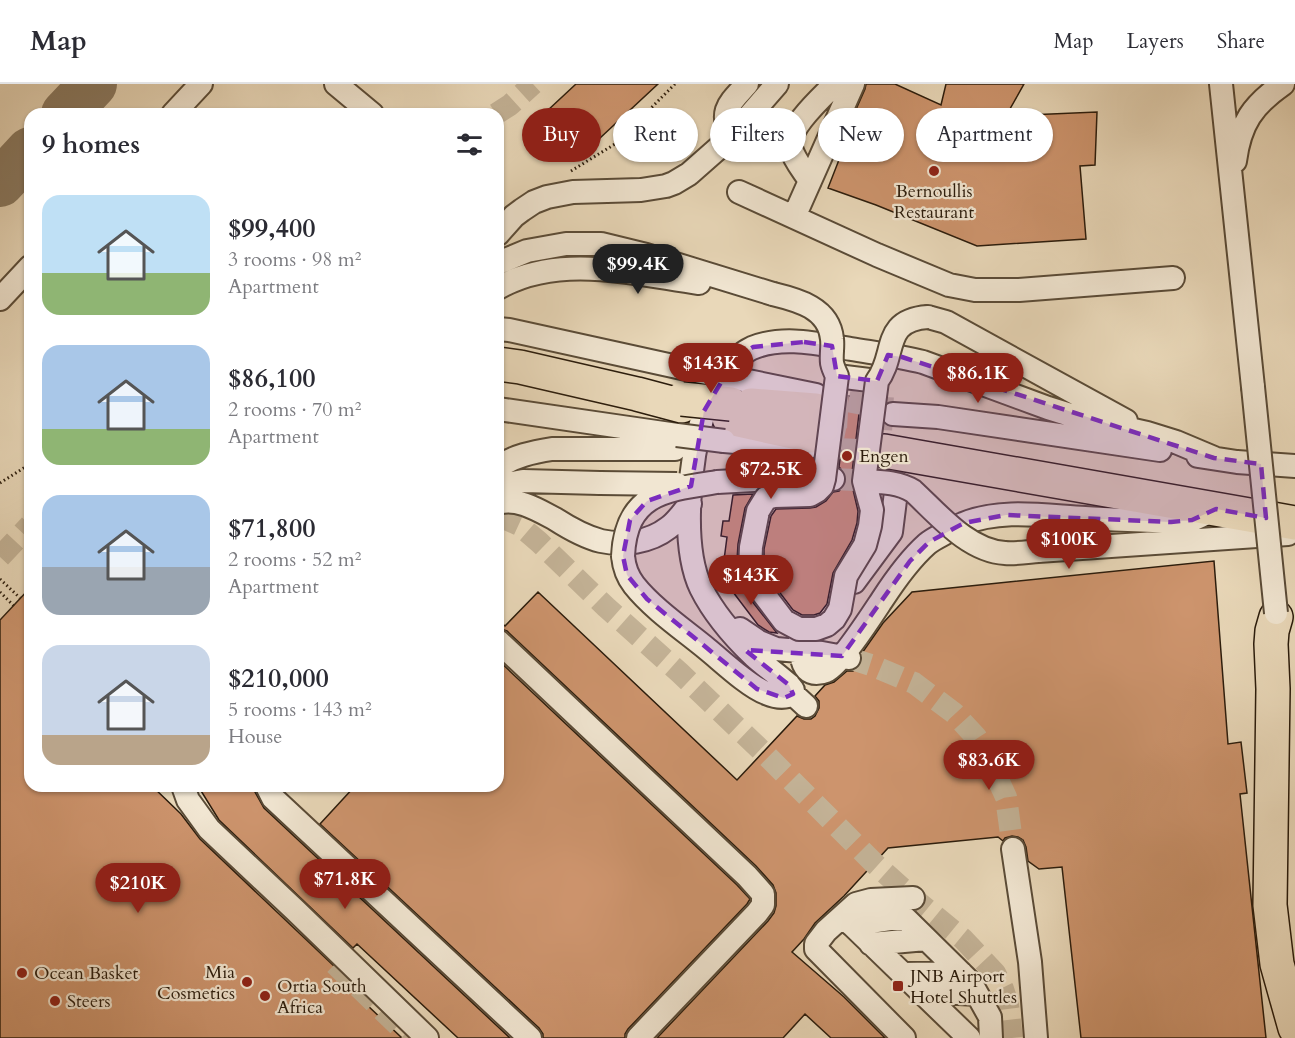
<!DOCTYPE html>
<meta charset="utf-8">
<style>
:root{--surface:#fff;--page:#f7f7f7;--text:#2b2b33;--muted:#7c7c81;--line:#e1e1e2;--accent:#8f2418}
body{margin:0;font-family:Cardo,serif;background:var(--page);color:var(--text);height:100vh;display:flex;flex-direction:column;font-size:22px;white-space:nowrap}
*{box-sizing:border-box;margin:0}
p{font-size:20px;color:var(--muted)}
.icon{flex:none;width:33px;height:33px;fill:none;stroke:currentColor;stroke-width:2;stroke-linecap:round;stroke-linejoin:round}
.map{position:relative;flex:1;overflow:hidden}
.drawer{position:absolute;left:24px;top:24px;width:480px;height:684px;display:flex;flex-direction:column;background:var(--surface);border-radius:18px;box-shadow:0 2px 4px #0004}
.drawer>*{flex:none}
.hud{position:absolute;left:522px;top:24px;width:570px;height:54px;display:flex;gap:12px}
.price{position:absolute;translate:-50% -51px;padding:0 14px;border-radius:21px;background:var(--accent);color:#fff;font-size:20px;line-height:39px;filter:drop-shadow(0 2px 3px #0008)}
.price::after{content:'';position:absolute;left:50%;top:36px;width:18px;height:14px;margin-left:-9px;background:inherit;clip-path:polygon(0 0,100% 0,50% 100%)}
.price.current{background:#222;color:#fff}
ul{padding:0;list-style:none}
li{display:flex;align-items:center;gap:18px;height:150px;padding:0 18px}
li span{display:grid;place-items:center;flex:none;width:168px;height:120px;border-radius:18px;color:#555}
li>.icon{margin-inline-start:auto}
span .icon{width:72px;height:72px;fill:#fffc;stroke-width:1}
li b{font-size:26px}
h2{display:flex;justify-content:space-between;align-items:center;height:72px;padding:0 18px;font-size:26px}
.tag{padding:0 21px;border-radius:27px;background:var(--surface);box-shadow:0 2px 4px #0004;font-size:21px;line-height:54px}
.tag.current{background:var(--accent);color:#fff}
header{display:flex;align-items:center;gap:36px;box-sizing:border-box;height:84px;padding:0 30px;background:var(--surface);border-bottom:2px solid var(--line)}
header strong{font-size:28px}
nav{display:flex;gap:33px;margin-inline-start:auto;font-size:21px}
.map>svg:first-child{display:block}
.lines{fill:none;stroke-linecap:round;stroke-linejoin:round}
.taxiway{stroke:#8a7a62;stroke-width:48}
.building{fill:#cd946d;stroke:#2b1c0c;stroke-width:1.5}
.minor-tunnel{stroke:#c3b296;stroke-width:22;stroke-dasharray:22 11;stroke-linecap:butt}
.highway-tunnel{stroke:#c3b296;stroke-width:33;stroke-dasharray:33 16;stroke-linecap:butt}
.minor-casing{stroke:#5a4b37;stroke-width:26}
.highway-casing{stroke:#2b1c0c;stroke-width:36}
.path{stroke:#2b1c0c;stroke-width:3;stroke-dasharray:1.5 3;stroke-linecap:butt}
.minor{stroke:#f1e6d2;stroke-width:22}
.highway{stroke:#e9d8b9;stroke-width:33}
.minor-bridge-casing{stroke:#5a4b37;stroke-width:26;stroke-linecap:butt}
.highway-bridge-casing{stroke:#2b1c0c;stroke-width:36;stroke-linecap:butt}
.minor-bridge{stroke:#f1e6d2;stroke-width:22}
.highway-bridge{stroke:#e9d8b9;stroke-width:33}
.marked{fill:#7b2cbf;fill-opacity:0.2;stroke:#7b2cbf;stroke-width:4.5;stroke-dasharray:12 8;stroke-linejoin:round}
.poi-dot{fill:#8f2418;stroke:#f1e6d2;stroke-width:2}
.labels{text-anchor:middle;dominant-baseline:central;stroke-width:4.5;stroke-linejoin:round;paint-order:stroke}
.poi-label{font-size:18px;fill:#2b1c0c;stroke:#f1e6d2;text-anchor:start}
</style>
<header>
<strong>Map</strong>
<nav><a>Map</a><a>Layers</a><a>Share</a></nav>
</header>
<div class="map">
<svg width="1295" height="954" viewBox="0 0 1295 954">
<rect width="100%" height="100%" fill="#e9d8b9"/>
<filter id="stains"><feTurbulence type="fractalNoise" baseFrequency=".00333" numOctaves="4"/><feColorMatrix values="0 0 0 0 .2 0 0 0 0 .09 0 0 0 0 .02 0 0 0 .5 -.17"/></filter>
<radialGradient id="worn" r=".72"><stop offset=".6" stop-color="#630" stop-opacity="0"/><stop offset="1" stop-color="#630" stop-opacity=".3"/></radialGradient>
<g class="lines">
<path class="taxiway" d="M65,30L93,0
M0,99L30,67"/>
</g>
<path class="building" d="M576,0H658L585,68L547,27Z
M866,0H895L941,21L946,0H1024L1006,32L1097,28L1095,81L1080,82L1086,155L977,162L876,121L828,104L853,40L850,39L865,5Z
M848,312L861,313L851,397L858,427L857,439L852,456L833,489L827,520L820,529L814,531H802L793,526L771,497L764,482V465L771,432L776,425L810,424L816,423L826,417L833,408L839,407L844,402L846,394L844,388L839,383Z
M753,410L745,424L738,460L737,477L724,476L727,453L721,452L723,437H729L733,411Z
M1214,477L1228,660L1241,658L1247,709L1240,710L1266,954H1081L1062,783L1039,785L1028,777L1026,763L1023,756L1018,753L1012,752L1005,754L1003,757L998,753L888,764L844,812L815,839L804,855L792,868L844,913L885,954H831L805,930L783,954H657L768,837L774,829L776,822V809L773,801L756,782L507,547L498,544V536L505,542L538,508L737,696L797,632L804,635H811L815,632L819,624V617L815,612L825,601L834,598L847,587H853L859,583L862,577V569L883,539L912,508Z
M737,485L738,491L748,512L777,549L769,548L758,541L733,508Z
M30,504V702H152L181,730L200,755L335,883L331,887L402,954H0V536Z
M498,576L737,801L750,815L747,820L628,945L625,950V954H543V950L539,944L320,740L355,702H498Z
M198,702H254L255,708L264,724L510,954H458L357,860L353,864L219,736Z"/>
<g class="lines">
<path class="minor-tunnel" d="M496,30L510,21L533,0
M816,311L889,325
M809,364L884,367
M833,395L855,396
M498,434L506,435L519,441L539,458L606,523L680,589L763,668L875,780L913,814L963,855L995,889L1003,905L1008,921L1012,954
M0,473L30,441
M849,574L871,581L914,599L954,629L976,653L985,667L1006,713L1013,765
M335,880L411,954"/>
<path class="highway-tunnel" d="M815,326L893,330
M811,352L884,367"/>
<g class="minor-casing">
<path id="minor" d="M336,0L372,30
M1221,0L1253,303
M173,30L201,0
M731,53C719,26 729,20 747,0
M1235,77C1240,39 1253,21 1283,0
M810,97C804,87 794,76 791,64C786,45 822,13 835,0
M739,108L877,171L949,201L975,206H1019L1173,194
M794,133L853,0
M498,150L514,132L522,126L534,118L547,113L573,108L641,106L666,102L674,99L689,90L731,53L777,0
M498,179L527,167L566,160H601L646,171L773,210
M498,204C559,169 634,190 699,199
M0,215L30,183
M928,233L946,238L1126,337
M498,245L509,246L691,286
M837,292L877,297
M738,295L816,311
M498,325L677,351
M893,330L938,333L1160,366
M724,357L807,364
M1198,372L1237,378L1295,382
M498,383C514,372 533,368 552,365H675
M717,398L754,396L833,395
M498,402L523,397L600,399
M498,419C517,413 538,426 555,435C569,444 585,453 601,457C623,462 650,458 668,444C677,438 683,428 690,420
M1038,467L1288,450
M623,472C624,483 627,492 634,501C653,525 684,546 707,565C723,578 748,602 766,609C775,613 784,615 793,610
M854,498L891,448L897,400
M740,545L759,558L776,565L822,569L849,574
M800,553C800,569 801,597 826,587C840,581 872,531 882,516C895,496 909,476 927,460C933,455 940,452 947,448C952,446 957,442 963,440C1000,424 1046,432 1085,434C1113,436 1142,436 1171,438L1192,436L1214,426
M498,557L747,792L763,810V821L757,829L638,954
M806,622L793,610V606L789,601C778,591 765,582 754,572C733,552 714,530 701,504C680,460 690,374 704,328C710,306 730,274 752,264C783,251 819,260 851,265C875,269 899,272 923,278L1048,324L1080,334L1147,349L1176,358L1214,374
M183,702L188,716L209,745L295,826L427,954
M267,702L273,714L530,954
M1013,765L1030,878L1036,954
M845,834L969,954
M852,841L891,835H906L971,899L990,933L991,954
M871,860L926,855
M903,890L961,889
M921,907L977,910
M904,954L816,865V860L826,847L856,820L871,816L913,814"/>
</g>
<g class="highway-casing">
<path id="highway" d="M498,280L520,283L637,310L682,322
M751,321L815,326
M729,334L811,352
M884,367L1295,439
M1276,533L1272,547L1271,560L1273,605L1270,821L1277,880L1295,944"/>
</g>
<path class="path" d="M571,87L615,60L675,0
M0,399L30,380
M0,495L20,514
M0,508L14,522"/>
<use href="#minor" class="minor"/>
<use href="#highway" class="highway"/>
<g class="minor-bridge-casing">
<path id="minor-bridge" d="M773,210C798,216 829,224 832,255C833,263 831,271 832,279C833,284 835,288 837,292L824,395L822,402L817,407L810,411L774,412L766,414L758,427L751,463L750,485L759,504L784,537L799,545H816L827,541L834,535L840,525L846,492L865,461L870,442L872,426L864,397L877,297C897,271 881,236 928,233
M691,286L738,295
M1253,303L1276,529
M677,351L724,357
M864,397C881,398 898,398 913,407C938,430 968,467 1005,469C1015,470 1027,468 1038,467
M600,399L677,400
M623,472C626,409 665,406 717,398"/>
</g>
<g class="highway-bridge-casing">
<path id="highway-bridge" d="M682,315L731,320"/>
</g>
<use href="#minor-bridge" class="minor-bridge"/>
<use href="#highway-bridge" class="highway-bridge"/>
</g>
<path class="marked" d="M804,258L832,262L837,292L877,297L888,271L902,273L1214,374L1261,380L1266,434L1216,425L1192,436L1171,438L1006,431L964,439L929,458L910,477L842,572L745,566L789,601L793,610L784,614L757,605L647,515L627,491L623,472L630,436L647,417L691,402L704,327L735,275L753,263Z"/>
<g class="poi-dot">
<circle cx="934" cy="87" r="6"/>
<circle cx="847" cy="372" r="6"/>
<circle cx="22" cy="889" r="6"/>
<circle cx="247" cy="898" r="6"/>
<rect x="892" y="896" width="12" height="12" rx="3"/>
<circle cx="265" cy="912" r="6"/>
<circle cx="55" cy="917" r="6"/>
</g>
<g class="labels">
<g class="poi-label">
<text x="934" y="107" text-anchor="middle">Bernoullis<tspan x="934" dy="21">Restaurant</tspan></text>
<text x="859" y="372">Engen</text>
<text x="235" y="888" text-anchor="end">Mia<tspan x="235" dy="21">Cosmetics</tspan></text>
<text x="34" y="889">Ocean Basket</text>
<text x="910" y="892">JNB Airport<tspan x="910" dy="21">Hotel Shuttles</tspan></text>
<text x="277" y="902">Ortia South<tspan x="277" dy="21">Africa</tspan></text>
<text x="67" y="917">Steers</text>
</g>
</g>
<rect width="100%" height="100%" filter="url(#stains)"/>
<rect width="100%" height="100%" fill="url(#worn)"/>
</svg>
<b class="price current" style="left:638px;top:211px">$99.4K</b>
<b class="price" style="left:711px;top:310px">$143K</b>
<b class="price" style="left:978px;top:320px">$86.1K</b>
<b class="price" style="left:771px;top:416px">$72.5K</b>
<b class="price" style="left:1069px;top:486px">$100K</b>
<b class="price" style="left:751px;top:522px">$143K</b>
<b class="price" style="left:989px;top:707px">$83.6K</b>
<b class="price" style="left:345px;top:826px">$71.8K</b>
<b class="price" style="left:138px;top:830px">$210K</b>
<div class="hud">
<a class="tag current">Buy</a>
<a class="tag">Rent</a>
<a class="tag">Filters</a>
<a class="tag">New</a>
<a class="tag">Apartment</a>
</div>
<section class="drawer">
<h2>9 homes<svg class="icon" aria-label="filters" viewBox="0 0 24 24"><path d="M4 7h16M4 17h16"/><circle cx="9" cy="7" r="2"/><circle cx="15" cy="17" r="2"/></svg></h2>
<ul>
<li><span style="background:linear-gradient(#bfe0f5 65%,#8fb573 0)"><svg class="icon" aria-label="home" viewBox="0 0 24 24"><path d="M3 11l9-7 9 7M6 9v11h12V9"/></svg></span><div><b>$99,400</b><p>3 rooms · 98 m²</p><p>Apartment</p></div></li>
<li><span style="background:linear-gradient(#a9c7e8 70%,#8fb573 0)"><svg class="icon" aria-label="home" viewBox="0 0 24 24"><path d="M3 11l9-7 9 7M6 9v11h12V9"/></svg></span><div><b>$86,100</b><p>2 rooms · 70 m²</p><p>Apartment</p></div></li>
<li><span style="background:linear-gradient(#a9c7e8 60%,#9aa5b1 0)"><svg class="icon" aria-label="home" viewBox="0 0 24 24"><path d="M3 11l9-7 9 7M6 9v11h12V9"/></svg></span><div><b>$71,800</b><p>2 rooms · 52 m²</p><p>Apartment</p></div></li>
<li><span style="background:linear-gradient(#c9d6e8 75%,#b9a48a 0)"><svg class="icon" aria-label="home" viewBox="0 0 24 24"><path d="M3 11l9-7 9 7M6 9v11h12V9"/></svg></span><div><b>$210,000</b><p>5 rooms · 143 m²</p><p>House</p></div></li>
</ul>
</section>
</div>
